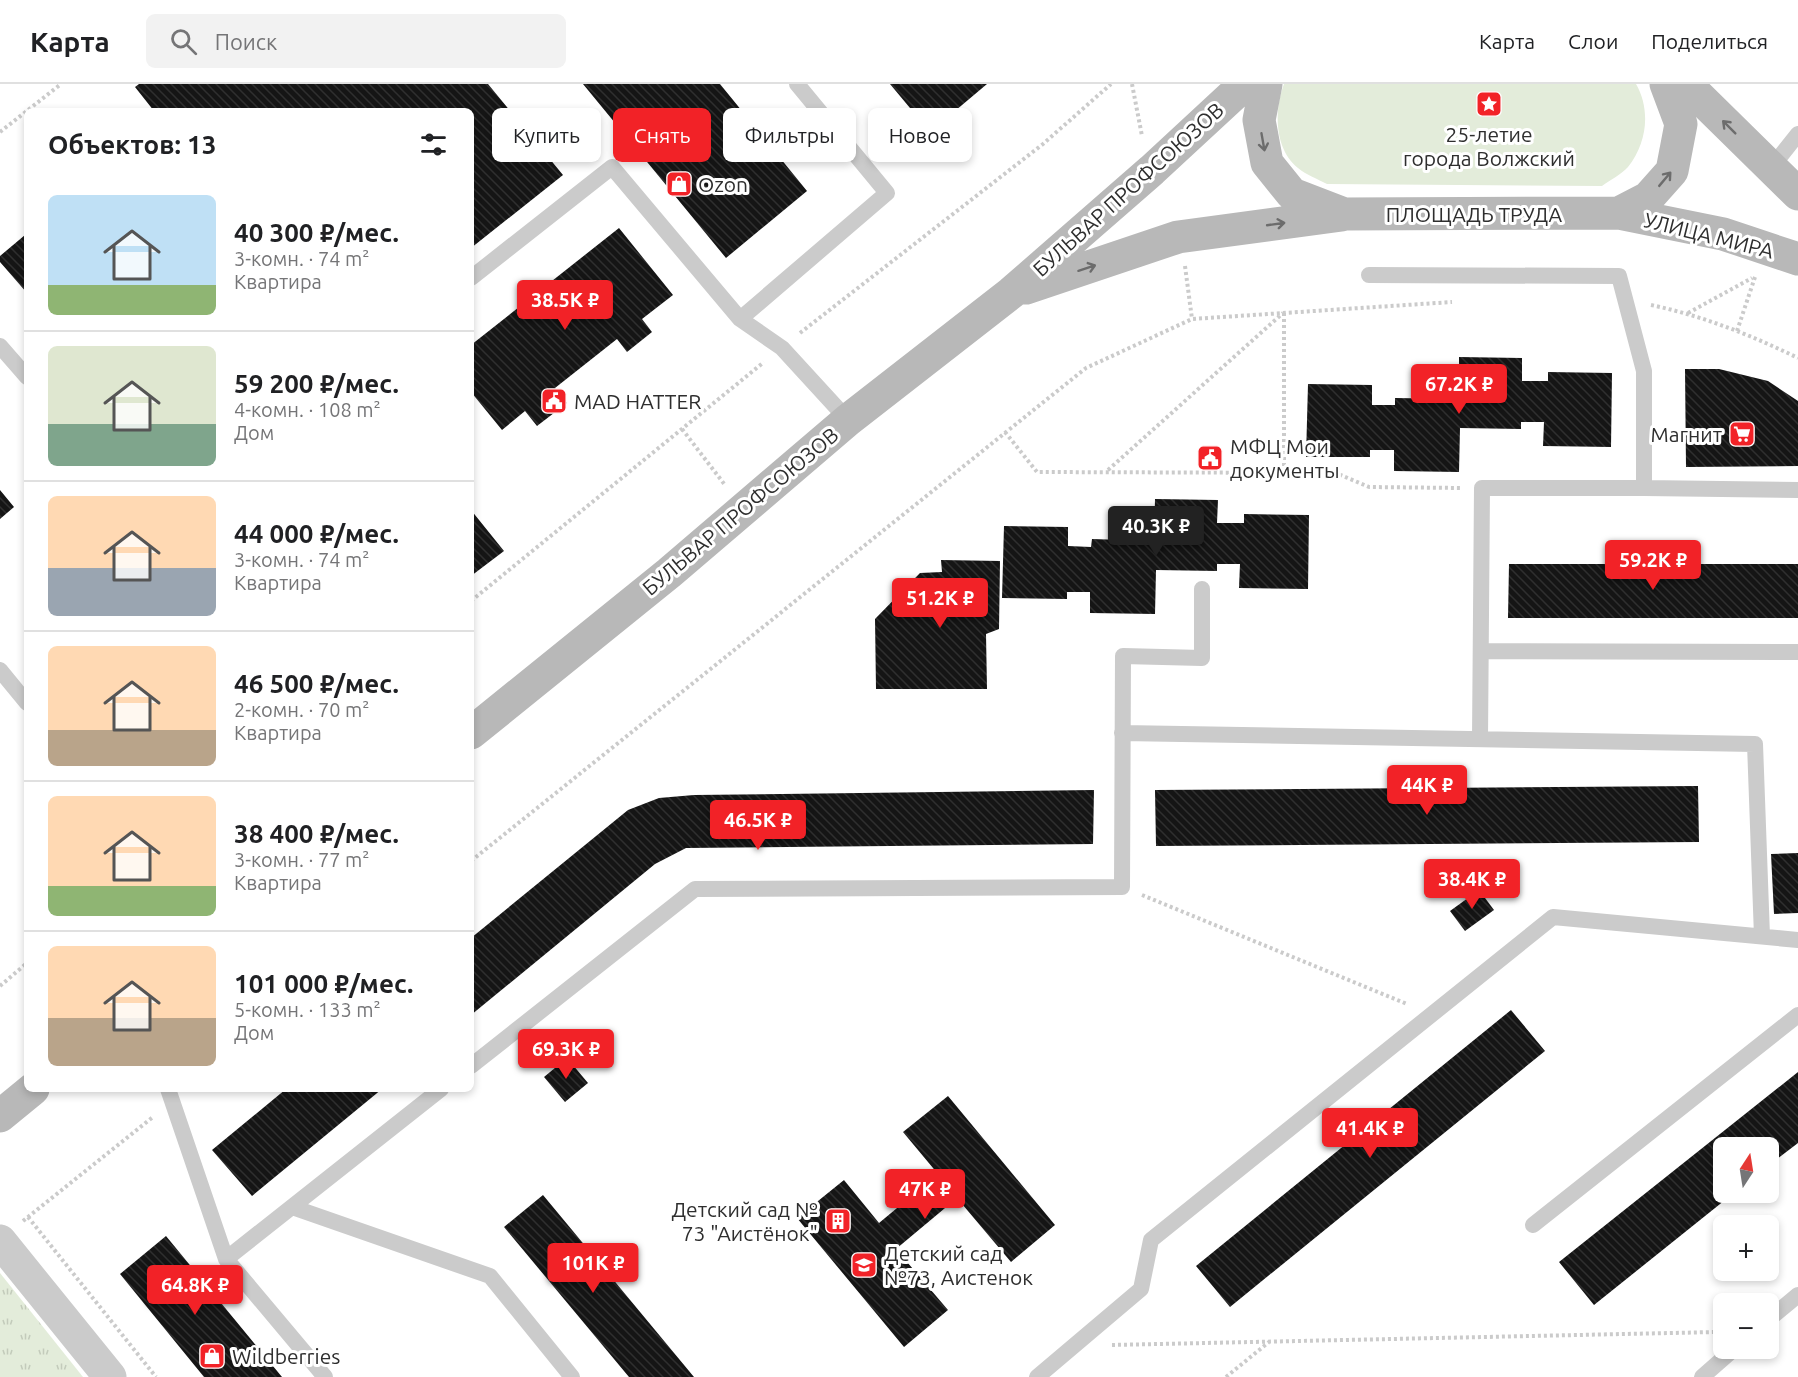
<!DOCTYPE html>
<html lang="ru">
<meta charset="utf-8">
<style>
:root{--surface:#fff;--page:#f2f2f2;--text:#202124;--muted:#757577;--line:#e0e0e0;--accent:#f22227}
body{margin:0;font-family:Ubuntu,sans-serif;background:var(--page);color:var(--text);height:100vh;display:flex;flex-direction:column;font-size:22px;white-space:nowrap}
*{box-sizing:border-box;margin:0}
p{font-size:20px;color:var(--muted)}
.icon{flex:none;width:33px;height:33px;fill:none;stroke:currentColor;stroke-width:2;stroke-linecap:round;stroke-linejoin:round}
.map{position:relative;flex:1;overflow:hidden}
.drawer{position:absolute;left:24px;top:24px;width:450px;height:984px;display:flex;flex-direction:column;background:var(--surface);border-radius:9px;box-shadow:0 3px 9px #0003}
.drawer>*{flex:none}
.top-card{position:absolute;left:492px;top:24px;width:570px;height:54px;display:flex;gap:12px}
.needle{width:39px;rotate:12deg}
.fabs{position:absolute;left:1713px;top:1053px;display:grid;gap:12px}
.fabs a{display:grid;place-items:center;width:66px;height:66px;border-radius:9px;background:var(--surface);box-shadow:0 3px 9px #0003;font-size:30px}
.price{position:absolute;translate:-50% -51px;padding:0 14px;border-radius:6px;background:var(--accent);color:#fff;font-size:20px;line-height:39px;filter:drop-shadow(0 2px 3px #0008)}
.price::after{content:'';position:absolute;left:50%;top:36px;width:18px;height:14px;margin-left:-9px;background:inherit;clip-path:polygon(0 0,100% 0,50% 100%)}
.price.active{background:#222;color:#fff}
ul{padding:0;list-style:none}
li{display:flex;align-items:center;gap:18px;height:150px;padding:0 24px}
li+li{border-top:2px solid var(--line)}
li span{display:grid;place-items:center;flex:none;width:168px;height:120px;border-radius:9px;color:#555}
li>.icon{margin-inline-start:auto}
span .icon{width:72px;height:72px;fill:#fffc;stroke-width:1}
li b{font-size:26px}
h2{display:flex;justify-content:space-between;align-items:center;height:72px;padding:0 24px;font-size:26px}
.tag{padding:0 21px;border-radius:9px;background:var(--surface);box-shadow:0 3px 9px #0003;font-size:21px;line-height:54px}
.tag.active{background:var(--accent);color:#fff}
header{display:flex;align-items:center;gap:36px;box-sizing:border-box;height:84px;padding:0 30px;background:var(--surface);border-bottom:2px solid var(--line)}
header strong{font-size:28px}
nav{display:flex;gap:33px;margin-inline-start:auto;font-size:21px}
.search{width:420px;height:54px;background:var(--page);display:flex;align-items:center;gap:15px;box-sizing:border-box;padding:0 21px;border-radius:9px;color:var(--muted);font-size:22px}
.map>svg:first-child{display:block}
.grass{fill:#e3ecda}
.park{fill:url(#park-tufts)}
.building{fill:url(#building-back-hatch)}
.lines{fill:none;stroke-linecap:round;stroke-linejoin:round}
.path{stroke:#cbcbcb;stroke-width:4;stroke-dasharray:3 3;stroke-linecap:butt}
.lane{stroke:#cbcbcb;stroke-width:16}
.street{stroke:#cbcbcb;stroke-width:33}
.secondary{stroke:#b8b8b8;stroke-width:33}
.oneway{stroke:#6c6c6c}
.labels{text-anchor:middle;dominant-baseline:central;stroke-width:6;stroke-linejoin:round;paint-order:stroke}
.poi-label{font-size:21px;fill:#2e2e2e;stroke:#fff;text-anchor:start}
.street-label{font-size:21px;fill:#2e2e2e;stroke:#fff}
</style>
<header>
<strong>Карта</strong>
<div class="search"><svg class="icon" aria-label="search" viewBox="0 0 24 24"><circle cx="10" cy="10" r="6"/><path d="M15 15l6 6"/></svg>Поиск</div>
<nav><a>Карта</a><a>Слои</a><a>Поделиться</a></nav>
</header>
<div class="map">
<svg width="1798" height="1293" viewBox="0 0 1798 1293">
<defs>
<pattern id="park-tufts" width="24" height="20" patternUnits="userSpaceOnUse" patternTransform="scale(1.5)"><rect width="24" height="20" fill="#e3ecda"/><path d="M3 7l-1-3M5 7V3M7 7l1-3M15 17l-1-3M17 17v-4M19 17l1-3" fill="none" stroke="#c3cbbb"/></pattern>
<pattern id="building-back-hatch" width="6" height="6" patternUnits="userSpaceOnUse" patternTransform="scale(1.5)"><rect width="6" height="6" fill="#151515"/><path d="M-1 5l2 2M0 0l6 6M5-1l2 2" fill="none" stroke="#2f2f2f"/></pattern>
</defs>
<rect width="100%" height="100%" fill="#fff"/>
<path class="grass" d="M1284,0H1636C1651,26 1647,59 1628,83C1622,90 1610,96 1602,102L1327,100C1318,95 1306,91 1298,84C1274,65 1274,26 1284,0Z"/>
<path class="park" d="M0,1189L83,1293H0Z"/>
<path class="building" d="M139,0H488L563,91L471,164V27H154L135,3Z
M583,0H720L807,107L726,174Z
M890,0H987L930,48Z
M619,144L673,211L642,235L652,248L627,268L617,255L555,304L567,319L537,342L525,327L502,346L471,308V261Z
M25,151L27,153V209L0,178V172Z
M1459,273L1522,274V297H1548V288L1612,289L1611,363L1543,362L1544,338H1521V345L1460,344L1459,388L1394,387V366H1370V373H1306L1308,300L1372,301V321H1395V314L1459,315Z
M1685,285H1719L1768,297L1798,317V382L1686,383Z
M0,406L14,423L0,435Z
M1155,415L1218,416L1217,439H1244V430L1309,431L1308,505L1239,504L1240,480H1217V487L1156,486L1155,530L1090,529V508H1067V515L1002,514L1004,442L1068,443V462L1091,463L1092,455L1154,457Z
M471,426L504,467L471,492Z
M941,476L1000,477L999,545L986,550L987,605H876L875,535L920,489L942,488Z
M1509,480H1798V534H1508Z
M1698,702L1699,758L1156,762L1155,706Z
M1094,706L1093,760L686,764L655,780L471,931V854L628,726L659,714L694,711Z
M1798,769V829L1774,830L1771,770Z
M1479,806L1494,826L1465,847L1450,827Z
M1511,926L1545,967L1230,1223L1196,1182Z
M567,974L588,999L565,1018L544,993Z
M1798,988V1059L1768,1082V1064H1724V1108H1735L1594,1221L1559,1178Z
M286,1005H382L252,1112L212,1066Z
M948,1012L1055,1141L1011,1178L957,1114L896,1165L948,1226L904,1263L797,1134L844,1096L879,1139L938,1090L903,1048Z
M543,1111L694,1293H629L504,1143Z
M166,1152L282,1293H204L120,1190Z"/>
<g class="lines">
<path class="path" d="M1132,0L1142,52
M0,48L61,0
M1185,182L1192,235
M1651,221C1703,232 1751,251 1798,274
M1284,229V388
M1688,229L1752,194
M1737,247L1755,193
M800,249L1043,60L1111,0
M682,345L725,401
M1005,348L1037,388L1336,389L1369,403L1461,404
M1108,386L1283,229
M471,517L764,278
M471,777L1086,284L1192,235L1452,218
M1142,811L1407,920
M0,902L27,879
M28,1133L156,1293
M23,1137L153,1033
M1112,1261L1717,1248
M1226,1293L1269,1258"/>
<path class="lane" d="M1771,84L1798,50
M1369,191L1619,192L1644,287V404
M471,194L612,83L740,235L782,264L848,336
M740,235L887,109L797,0
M0,262L27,293
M1481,567L1798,568
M0,586L27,619
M1122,649L1755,660L1762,852
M1480,655L1482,404H1644L1798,406
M471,982L695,805L1122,803L1123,572L1202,574V505
M168,1005L226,1175L325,1293
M292,1123L490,1192L572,1293
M1533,1141L1798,931
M226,1175L441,1005
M1768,1236L1798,1211
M1037,1293L1141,1205L1151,1156L1553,833L1798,856
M1702,1293L1735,1264"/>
<path class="street" d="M0,1157L110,1293"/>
<path class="secondary" d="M1266,0L1259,36L1267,79L1292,110L1344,130L1619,129L1648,114L1672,87L1681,40L1666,0
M1686,0L1798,110
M1619,129L1723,150L1798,175
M1026,204L1178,153L1342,131
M471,649L669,489L848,336L1011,209L1152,86L1245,0
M0,1032L33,1005"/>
</g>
<defs><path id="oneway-shaft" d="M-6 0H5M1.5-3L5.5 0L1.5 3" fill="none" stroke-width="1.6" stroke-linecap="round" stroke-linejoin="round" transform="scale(1.5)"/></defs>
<g class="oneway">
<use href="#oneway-shaft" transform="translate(1729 43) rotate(-135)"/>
<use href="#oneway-shaft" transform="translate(1263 58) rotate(80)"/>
<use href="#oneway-shaft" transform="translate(1665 95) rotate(-50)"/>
<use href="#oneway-shaft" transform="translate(1276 140) rotate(-8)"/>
<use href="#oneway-shaft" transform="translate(1087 184) rotate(-18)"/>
</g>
<defs>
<g id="sight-square" transform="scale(1.35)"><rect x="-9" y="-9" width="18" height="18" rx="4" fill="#f22227" stroke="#fff"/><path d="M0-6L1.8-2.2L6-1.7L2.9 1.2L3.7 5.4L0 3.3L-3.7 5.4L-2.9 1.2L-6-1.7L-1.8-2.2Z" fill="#fff"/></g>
<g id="shop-square" transform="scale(1.35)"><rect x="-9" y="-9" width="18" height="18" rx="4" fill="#f22227" stroke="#fff"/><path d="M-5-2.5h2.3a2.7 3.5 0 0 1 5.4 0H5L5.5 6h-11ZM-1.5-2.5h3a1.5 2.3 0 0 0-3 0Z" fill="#fff"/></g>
<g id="civic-square" transform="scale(1.35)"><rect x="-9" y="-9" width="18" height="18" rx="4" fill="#f22227" stroke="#fff"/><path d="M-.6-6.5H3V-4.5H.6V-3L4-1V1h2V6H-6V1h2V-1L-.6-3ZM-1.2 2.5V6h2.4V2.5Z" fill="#fff"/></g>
<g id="supermarket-square" transform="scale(1.35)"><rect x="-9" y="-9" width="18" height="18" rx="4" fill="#f22227" stroke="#fff"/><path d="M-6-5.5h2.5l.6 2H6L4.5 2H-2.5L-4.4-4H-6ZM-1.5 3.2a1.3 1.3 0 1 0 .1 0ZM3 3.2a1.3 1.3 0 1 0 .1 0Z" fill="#fff"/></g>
<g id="building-square" transform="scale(1.35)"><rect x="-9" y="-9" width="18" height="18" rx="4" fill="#f22227" stroke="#fff"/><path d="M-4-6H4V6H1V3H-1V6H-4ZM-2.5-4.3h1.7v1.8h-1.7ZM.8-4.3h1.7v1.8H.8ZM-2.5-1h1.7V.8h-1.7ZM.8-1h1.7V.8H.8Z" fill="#fff"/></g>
<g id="school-square" transform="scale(1.35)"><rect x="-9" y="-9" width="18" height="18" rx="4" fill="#f22227" stroke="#fff"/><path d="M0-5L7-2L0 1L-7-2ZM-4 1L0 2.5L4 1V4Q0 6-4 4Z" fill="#fff"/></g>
</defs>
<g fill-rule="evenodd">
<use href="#sight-square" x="1489" y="20"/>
<use href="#shop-square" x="679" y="100"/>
<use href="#civic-square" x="554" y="317"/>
<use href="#supermarket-square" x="1742" y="350"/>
<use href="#civic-square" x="1210" y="374"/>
<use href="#building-square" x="838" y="1137"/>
<use href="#school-square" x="864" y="1181"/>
<use href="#shop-square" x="212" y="1272"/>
</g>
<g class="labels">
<g class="poi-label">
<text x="1489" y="50" text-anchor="middle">25-летие<tspan x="1489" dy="24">города Волжский</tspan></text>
<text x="698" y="100">Ozon</text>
<text x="574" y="317">MAD HATTER</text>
<text x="1722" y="350" text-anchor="end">Магнит</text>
<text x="1230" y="362">МФЦ Мои<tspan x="1230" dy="24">документы</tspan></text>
<text x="818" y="1125" text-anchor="end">Детский сад №<tspan x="818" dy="24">73 "Аистёнок"</tspan></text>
<text x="884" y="1169">Детский сад<tspan x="884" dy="24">№73, Аистенок</tspan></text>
<text x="232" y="1272">Wildberries</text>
</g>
<g class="street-label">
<text transform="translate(1128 105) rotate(-42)">БУЛЬВАР ПРОФСОЮЗОВ</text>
<text x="1474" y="130">ПЛОЩАДЬ ТРУДА</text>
<text transform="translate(1709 151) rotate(14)">УЛИЦА МИРА</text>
<text transform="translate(740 427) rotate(-40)">БУЛЬВАР ПРОФСОЮЗОВ</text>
</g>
</g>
</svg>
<div class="fabs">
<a><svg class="needle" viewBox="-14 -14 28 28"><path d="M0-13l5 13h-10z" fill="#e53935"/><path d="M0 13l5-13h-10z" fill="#757577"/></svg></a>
<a>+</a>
<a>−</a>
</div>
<b class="price" style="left:565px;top:247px">38.5K ₽</b>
<b class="price" style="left:1459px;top:331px">67.2K ₽</b>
<b class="price active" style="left:1156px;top:473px">40.3K ₽</b>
<b class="price" style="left:1653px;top:507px">59.2K ₽</b>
<b class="price" style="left:940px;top:545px">51.2K ₽</b>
<b class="price" style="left:1427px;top:732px">44K ₽</b>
<b class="price" style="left:758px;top:767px">46.5K ₽</b>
<b class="price" style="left:1472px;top:826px">38.4K ₽</b>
<b class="price" style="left:566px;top:996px">69.3K ₽</b>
<b class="price" style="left:1370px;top:1075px">41.4K ₽</b>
<b class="price" style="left:925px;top:1136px">47K ₽</b>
<b class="price" style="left:593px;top:1210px">101K ₽</b>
<b class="price" style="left:195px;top:1232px">64.8K ₽</b>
<div class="top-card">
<a class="tag">Купить</a>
<a class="tag active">Снять</a>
<a class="tag">Фильтры</a>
<a class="tag">Новое</a>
</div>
<section class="drawer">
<h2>Объектов: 13<svg class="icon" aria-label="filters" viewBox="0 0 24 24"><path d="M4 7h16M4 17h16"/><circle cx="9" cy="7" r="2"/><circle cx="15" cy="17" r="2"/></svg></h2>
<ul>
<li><span style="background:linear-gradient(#bfe0f5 75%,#8fb573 0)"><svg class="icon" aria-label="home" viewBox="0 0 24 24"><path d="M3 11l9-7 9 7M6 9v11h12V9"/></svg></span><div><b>40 300 ₽/мес.</b><p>3-комн. · 74 m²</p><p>Квартира</p></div></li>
<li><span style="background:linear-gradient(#dfe7d0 65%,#7fa58c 0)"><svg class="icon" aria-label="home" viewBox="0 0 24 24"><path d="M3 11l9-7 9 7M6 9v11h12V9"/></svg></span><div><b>59 200 ₽/мес.</b><p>4-комн. · 108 m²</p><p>Дом</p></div></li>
<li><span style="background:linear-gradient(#ffd9b3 60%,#9aa5b1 0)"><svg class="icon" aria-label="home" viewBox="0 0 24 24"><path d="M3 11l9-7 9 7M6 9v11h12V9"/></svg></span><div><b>44 000 ₽/мес.</b><p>3-комн. · 74 m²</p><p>Квартира</p></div></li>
<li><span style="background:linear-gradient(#ffd9b3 70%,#b9a48a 0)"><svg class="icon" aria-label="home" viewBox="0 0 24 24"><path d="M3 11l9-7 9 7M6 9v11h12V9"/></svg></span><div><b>46 500 ₽/мес.</b><p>2-комн. · 70 m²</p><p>Квартира</p></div></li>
<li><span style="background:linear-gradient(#ffd9b3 75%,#8fb573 0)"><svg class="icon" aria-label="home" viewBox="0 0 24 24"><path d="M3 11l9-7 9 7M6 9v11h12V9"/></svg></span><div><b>38 400 ₽/мес.</b><p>3-комн. · 77 m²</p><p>Квартира</p></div></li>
<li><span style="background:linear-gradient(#ffd9b3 60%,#b9a48a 0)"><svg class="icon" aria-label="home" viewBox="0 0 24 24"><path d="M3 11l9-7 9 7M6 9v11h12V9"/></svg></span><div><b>101 000 ₽/мес.</b><p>5-комн. · 133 m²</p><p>Дом</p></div></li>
</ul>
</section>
</div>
